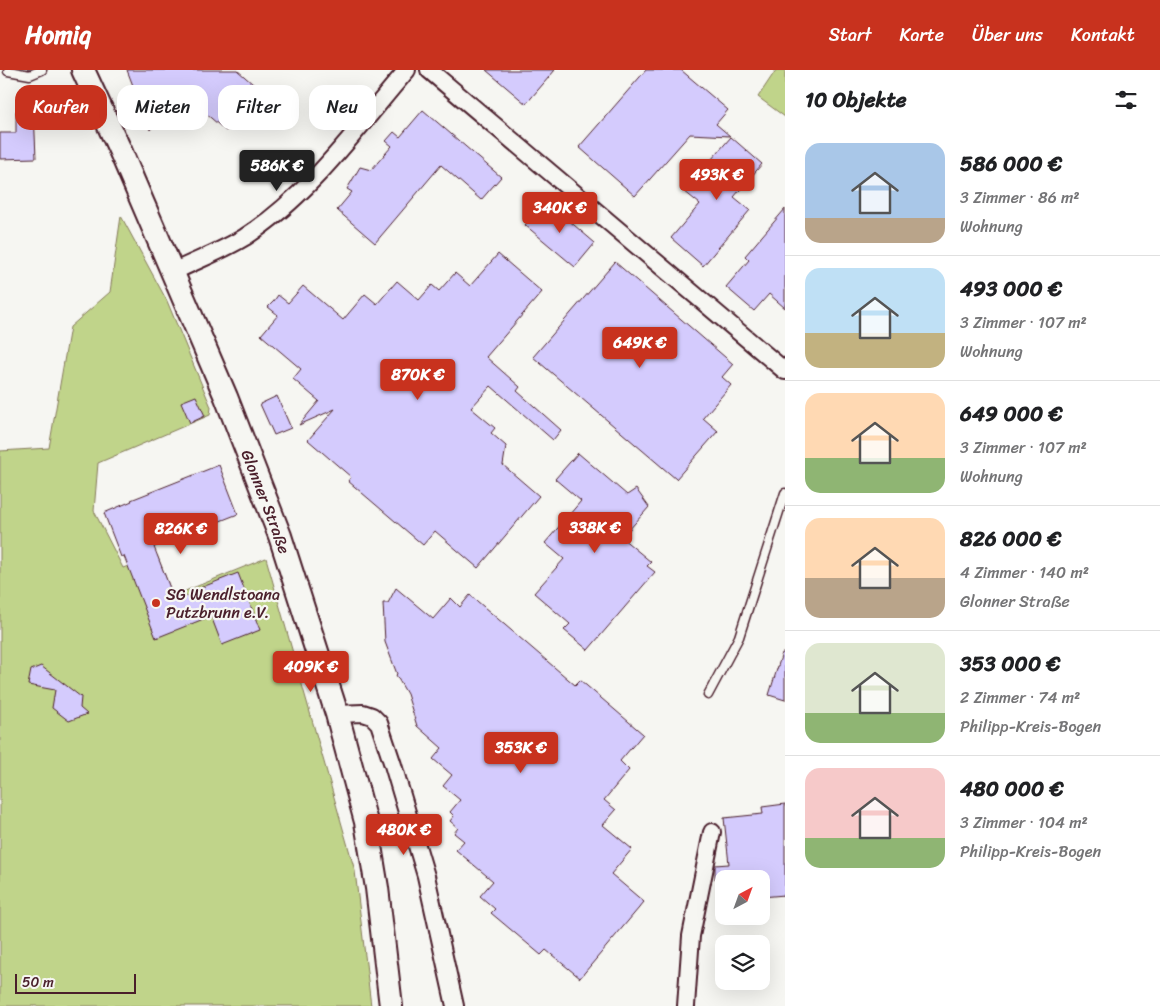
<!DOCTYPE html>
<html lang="de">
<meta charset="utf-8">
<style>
:root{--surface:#fff;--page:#f6f6f6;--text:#202124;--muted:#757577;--line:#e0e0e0;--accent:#c8321e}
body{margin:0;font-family:Sriracha,sans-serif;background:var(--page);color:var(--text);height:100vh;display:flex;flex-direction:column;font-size:19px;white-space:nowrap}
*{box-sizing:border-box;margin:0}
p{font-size:16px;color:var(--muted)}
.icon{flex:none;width:28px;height:28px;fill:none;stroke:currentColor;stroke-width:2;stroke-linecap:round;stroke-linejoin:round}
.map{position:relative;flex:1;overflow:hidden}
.details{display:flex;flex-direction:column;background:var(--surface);width:375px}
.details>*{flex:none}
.banner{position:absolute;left:15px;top:15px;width:475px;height:45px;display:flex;gap:10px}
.needle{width:32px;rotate:41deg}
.tools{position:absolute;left:715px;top:800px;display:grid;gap:10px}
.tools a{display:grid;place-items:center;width:55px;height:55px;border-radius:10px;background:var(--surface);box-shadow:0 5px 20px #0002;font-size:25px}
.scale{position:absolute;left:15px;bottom:12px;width:121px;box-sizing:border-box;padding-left:5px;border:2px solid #4a1f2b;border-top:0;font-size:14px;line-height:18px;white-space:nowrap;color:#4a1f2b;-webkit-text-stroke:4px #f6f6f2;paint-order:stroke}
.price{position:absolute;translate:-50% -42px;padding:0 11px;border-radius:5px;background:var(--accent);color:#fff;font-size:16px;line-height:32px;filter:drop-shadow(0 1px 2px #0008)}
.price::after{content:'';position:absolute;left:50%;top:30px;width:15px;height:11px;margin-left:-8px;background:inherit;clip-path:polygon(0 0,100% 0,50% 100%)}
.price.selected{background:#222;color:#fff}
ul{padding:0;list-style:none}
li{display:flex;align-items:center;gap:15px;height:125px;padding:0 20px}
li+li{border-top:1px solid var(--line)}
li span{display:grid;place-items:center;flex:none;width:140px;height:100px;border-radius:15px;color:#555}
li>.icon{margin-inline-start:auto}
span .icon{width:60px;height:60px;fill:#fffc;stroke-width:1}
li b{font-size:21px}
h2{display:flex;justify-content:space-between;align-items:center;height:60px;padding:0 20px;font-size:21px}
.chip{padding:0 18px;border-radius:15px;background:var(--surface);box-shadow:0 5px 20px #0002;font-size:18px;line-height:45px}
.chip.selected{background:var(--accent);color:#fff}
header{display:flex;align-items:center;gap:30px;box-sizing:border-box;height:70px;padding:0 25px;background:var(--accent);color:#fff}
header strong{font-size:24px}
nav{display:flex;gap:28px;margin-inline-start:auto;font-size:18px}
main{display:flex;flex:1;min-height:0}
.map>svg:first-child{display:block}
.green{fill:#c0d48a;stroke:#857a5a}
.building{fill:#d4cbfd;stroke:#4a1f2b}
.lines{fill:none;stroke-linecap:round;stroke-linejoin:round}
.lane-casing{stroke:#4a1f2b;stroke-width:11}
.street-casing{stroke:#4a1f2b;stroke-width:20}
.secondary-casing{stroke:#4a1f2b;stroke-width:26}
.lane{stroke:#f6f6f2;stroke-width:8}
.street{stroke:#f6f6f2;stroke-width:16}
.secondary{stroke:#f6f6f2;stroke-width:22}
.poi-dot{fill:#c8321e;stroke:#f6f6f2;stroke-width:2}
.labels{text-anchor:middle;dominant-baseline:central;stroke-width:4.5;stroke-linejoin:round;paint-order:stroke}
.street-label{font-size:16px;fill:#4a1f2b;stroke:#f6f6f2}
.poi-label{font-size:16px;fill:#4a1f2b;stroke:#f6f6f2;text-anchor:start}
</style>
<header>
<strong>Homiq</strong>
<nav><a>Start</a><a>Karte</a><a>Über uns</a><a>Kontakt</a></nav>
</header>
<main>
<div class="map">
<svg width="785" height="936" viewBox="0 0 785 936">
<rect width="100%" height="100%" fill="#f6f6f2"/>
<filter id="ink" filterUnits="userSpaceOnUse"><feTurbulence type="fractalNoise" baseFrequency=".02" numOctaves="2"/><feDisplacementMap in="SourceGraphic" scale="10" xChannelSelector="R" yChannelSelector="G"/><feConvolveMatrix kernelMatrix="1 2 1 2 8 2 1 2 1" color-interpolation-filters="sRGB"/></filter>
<g filter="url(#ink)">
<path class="green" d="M776,0H785V47L758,27Z
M121,146L167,231L211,337L210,345L98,393L94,441L123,498L157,485L173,526L266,488L355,801L371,936H0V381L49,378L70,257L110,222Z"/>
<path class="building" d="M127,0H237L261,21L226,61L182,23L150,60Z
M486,0H555L526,34Z
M646,0H681L728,40L716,54L730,66L690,64L635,126L579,77Z
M423,40L501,107L481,130L441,95L375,173L337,140L352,122L347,119L360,97L371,100L392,76L386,71L394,62L400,67Z
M16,41H34L36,88L0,89V63H16Z
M731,67L762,94L734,127L750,140L703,196L671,168L700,134L684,121Z
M546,131L595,173L575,197L525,155Z
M785,139V238L769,224L754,241L726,217L749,190L745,186Z
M498,184L542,222L486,287L520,317L517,321L561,360L553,370L491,316L471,338L495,358L491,363L506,376L503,395L539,426L478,498L435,461L423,475L348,411L351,407L308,370L335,339L299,355L319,331L293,309L301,299L261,265L278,245L268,237L274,231L278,225L288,233L303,216L343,250L365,224L377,234L397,211L419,230L432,215L439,221L455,203L470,216Z
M615,192L733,294L722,307L731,315L703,348L718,361L676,409L533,287Z
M196,326L205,346L190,353L181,332Z
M277,326L291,358L274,365L260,334Z
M578,383L627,425L636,419L649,437L622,468L651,492L647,496L655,502L588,580L564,560L570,554L534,523L564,489L545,473L581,431L555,409Z
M219,395L238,444L154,477L175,531L201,521L200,518L238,503L260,560L222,575L211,546L156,568L124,486L121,487L104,443L132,431L131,430Z
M396,518L433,549L451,528L460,537L470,525L575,615L580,610L643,664L620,691L629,700L604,730L616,740L603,755L632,779L611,804L644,832L580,908L546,880L541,885L491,843L495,839L480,826L493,811L456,780L464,771L454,763L458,758L450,751L454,746L450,742L460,730L443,716L452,705L433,689L442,678L417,656L407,624L396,605L397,604L385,572L383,533H388Z
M782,583H785V630L769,625Z
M41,596L81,627L80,638L87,644L69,651L52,638L55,620L28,615L31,600Z
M785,734V825L761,827V809H715V795L729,794L724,748L763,744L762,737Z"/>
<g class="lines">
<g class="lane-casing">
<path id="lane" d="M8,1L30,5L42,0
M708,625L739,567L785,423"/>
</g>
<g class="street-casing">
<path id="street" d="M429,0L785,301
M173,202C197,190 222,181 245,167C310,125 357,58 407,0
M337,644L363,643L372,646L379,653L393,695L426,806L455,936
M686,936L691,866L712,762"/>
</g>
<g class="secondary-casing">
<g id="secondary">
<path id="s1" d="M83,0L120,80L226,327L280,466L337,644L366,752L377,818L391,936"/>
</g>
</g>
<use href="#lane" class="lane"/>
<use href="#street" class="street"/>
<use href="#secondary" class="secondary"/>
</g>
</g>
<circle class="poi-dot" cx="156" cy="533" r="5"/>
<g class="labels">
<g class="street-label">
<text stroke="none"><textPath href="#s1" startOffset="469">Glonner Straße</textPath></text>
</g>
<g class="poi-label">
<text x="166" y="524">SG Wendlstoana<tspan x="166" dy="18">Putzbrunn e.V.</tspan></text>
</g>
</g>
</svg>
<div class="tools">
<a><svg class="needle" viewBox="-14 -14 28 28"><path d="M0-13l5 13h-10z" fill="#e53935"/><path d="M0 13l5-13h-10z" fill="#757577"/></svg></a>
<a><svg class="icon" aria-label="layers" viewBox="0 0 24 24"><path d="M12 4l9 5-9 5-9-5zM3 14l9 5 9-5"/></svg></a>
</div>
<div class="scale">50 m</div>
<b class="price selected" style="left:277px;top:122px">586K €</b>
<b class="price" style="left:717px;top:131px">493K €</b>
<b class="price" style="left:560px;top:164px">340K €</b>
<b class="price" style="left:640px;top:299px">649K €</b>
<b class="price" style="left:418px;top:331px">870K €</b>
<b class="price" style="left:595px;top:484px">338K €</b>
<b class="price" style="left:181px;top:485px">826K €</b>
<b class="price" style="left:311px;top:623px">409K €</b>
<b class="price" style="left:521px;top:704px">353K €</b>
<b class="price" style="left:404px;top:786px">480K €</b>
<div class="banner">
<a class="chip selected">Kaufen</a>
<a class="chip">Mieten</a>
<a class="chip">Filter</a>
<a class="chip">Neu</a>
</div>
</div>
<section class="details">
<h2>10 Objekte<svg class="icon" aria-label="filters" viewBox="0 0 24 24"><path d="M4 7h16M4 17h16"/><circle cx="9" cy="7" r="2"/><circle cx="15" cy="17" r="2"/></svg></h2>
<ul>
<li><span style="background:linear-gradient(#a9c7e8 75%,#b9a48a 0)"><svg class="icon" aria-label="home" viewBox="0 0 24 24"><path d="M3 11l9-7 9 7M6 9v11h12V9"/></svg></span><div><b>586 000 €</b><p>3 Zimmer · 86 m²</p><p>Wohnung</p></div></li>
<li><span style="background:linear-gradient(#bfe0f5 65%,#c2b280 0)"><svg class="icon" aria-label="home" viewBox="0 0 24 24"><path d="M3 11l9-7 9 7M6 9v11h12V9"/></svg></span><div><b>493 000 €</b><p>3 Zimmer · 107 m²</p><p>Wohnung</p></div></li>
<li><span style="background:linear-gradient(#ffd9b3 65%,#8fb573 0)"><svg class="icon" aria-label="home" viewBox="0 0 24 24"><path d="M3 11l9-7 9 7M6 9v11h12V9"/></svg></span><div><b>649 000 €</b><p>3 Zimmer · 107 m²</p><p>Wohnung</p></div></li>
<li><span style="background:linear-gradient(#ffd9b3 60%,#b9a48a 0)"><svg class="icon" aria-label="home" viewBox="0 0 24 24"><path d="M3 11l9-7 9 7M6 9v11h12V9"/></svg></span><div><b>826 000 €</b><p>4 Zimmer · 140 m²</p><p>Glonner Straße</p></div></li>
<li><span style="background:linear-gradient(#dfe7d0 70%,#8fb573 0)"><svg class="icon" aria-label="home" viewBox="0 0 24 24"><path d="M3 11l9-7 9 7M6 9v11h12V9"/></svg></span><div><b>353 000 €</b><p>2 Zimmer · 74 m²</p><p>Philipp-Kreis-Bogen</p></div></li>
<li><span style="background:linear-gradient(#f6c9c9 70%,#8fb573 0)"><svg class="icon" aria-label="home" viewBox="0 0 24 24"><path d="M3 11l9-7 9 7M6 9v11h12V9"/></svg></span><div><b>480 000 €</b><p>3 Zimmer · 104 m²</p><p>Philipp-Kreis-Bogen</p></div></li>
</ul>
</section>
</main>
